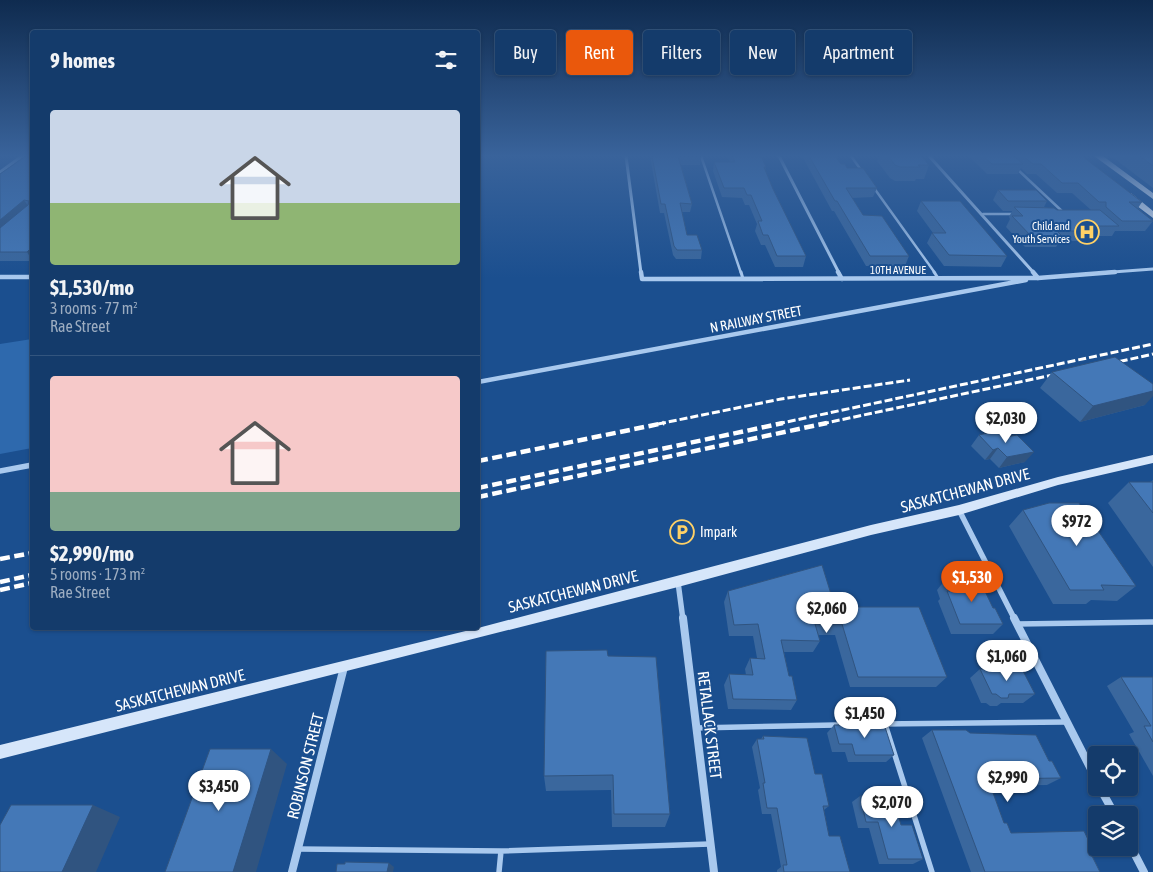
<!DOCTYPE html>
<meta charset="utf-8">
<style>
:root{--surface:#143b6b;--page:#1d4271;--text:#f1f3f6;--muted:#9dadc1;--line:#33557e;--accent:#ea580c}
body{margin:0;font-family:"Asap Condensed",sans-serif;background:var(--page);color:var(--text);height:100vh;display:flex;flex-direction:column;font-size:19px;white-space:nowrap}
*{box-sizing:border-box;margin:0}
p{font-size:16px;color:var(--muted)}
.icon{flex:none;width:28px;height:28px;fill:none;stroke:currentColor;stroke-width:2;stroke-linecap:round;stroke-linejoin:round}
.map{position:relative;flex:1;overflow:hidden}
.side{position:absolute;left:30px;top:30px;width:450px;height:600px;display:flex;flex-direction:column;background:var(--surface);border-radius:5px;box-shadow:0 1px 4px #0004,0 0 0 1px var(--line)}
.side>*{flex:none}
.hud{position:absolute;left:495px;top:30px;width:475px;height:45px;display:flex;gap:10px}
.buttons{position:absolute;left:1088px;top:746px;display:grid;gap:10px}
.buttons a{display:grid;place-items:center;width:50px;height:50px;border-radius:5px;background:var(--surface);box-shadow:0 1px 4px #0004,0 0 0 1px var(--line);font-size:25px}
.price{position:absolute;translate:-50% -42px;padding:0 11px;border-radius:18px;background:#fff;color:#222;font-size:16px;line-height:32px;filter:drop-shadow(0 1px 2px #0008)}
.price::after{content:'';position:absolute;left:50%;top:30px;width:15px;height:11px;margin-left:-8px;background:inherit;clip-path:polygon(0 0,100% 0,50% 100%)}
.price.on{background:var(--accent);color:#fff}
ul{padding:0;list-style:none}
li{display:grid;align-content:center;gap:10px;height:265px;padding:0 20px}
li+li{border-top:1px solid var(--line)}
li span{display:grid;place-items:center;height:155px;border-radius:5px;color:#555}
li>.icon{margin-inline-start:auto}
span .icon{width:90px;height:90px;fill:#fffc;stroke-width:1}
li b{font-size:21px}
h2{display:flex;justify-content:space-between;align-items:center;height:60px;padding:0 20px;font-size:21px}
.pill{padding:0 18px;border-radius:5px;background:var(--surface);box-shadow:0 1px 4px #0004,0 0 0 1px var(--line);font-size:18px;line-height:45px}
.pill.on{background:var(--accent);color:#fff}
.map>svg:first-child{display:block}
.green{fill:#2e69ad}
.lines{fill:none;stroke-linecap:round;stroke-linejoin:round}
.service-far2{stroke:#a9c9ee;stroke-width:2.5}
.service-far1{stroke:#a9c9ee;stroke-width:3}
.service{stroke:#a9c9ee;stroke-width:5.5}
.minor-far3{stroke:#a9c9ee;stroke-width:3}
.minor-far2{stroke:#a9c9ee;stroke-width:4.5}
.minor-far1{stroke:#a9c9ee;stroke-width:5.5}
.minor{stroke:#a9c9ee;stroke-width:8}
.secondary{fill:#d6e6fa;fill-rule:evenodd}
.primary{fill:#f0f6ff;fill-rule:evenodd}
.rail-far1{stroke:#fff;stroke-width:3;stroke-dasharray:8 3;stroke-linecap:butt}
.rail{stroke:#fff;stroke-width:4.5;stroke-dasharray:10 4.5;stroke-linecap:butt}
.wall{fill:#3a679d}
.shaded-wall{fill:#305480}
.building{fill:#4478b7;stroke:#305480}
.labels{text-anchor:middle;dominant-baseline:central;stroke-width:4;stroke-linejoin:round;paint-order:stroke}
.far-poi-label{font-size:11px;fill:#fff;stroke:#1b4f8f;text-anchor:end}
.far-street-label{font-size:11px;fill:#fff;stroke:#1b4f8f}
.street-label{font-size:14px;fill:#fff;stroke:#1b4f8f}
.poi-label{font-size:14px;fill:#fff;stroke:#1b4f8f;text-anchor:start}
.near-street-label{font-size:16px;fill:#fff;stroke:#1b4f8f}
</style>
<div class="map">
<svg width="1153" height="872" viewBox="0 0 1153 872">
<rect width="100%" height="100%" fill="#1b4f8f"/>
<path class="green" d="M32,339V448L0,454V344Z"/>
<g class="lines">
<path class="service-far2" d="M701,156L741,273
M851,156L861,170
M1016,168L1064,213
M874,188L935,273
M983,214H1014"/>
<path class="service-far1" d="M741,272L743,279
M934,272L938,278"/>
<path class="service" d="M1017,624L1153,622
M881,724L1066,722
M885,724L932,872
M696,728L836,725
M298,849L501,851L710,844
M499,872L501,851"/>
<path class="minor-far3" d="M626,156L641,273
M779,156L839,273
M929,156L1034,273
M0,172L22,156
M1099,273L1153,269"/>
<path class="minor-far2" d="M641,272L642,279L1038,278L1115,272
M838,272L842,279
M1033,272L1038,278
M0,277H32
M478,382L1026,280"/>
<path class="minor-far1" d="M0,471L32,465
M959,510L1015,620
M678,582L683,620"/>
<path class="minor" d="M683,618L714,872
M1014,618L1096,779
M1100,788L1115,815
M1129,843L1144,872
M292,872L344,667"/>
<path class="secondary" d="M1153,455V463L1058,485L959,515L871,535L678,587L0,759V745L478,628L871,525L959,505L1058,477Z"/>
<path class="primary" d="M1094,156H1103L1153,193V199Z
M1125,193H1131L1153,211V218L1125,197Z"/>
<path class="rail-far1" d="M1109,364L1153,354
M658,424L781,399L910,380
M777,424L1153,344
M821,424L1062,373"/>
<path class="rail" d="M478,461L664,423
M478,488L783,423
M478,497L827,423
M0,559L32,553
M0,582L32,575
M0,590L32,583"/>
</g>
<path class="wall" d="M32,156V261H0V174Z
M650,156H701L700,165H681L692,204L690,212H682L687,235L702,250L701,259H676L673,255L664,213H660Z
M727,156H761L766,167L765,171L773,189L806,256L803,267H775L765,245H761L755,231L757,224L749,205H745L742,198L722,197L713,171L714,162H730Z
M802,156H835L841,164L877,188L873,197L852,198L863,215L909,256L905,266H866L834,211H832Z
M878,156H921L929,165L924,179H916L915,181H895L890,178L877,161L879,157Z
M969,156H1082L1142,202L1138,208L1153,221L1145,231H1115L1112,236H1089L1086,241H1060L1056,247H1025L1006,227L1010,219L1009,217L1012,211H1003L993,200L998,190L1047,201L1044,207L1057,210H1091L1072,193H1057L1036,174H1027L1021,168L1018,174H987Z
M1111,156H1153V188Z
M921,201L1007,256L1001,267L944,266L927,243L932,233H933L917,211Z
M1052,372L1145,405L1080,422L1040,388Z
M979,435L1006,437L1025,462L999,468L990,459L985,460L971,446Z
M1153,480V567L1108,503L1129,482H1150Z
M1023,510L1136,586L1117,601L1091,600L1086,604H1053L1009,526Z
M945,580L977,585L1003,624L993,634H951L938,601L940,599L937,590Z
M728,591L835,607L947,677L936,687H850L835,635H818L820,641L813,652H784L789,676L797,700L791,710L728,709L724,685L729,674L746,675L745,669L750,658H757L753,636H729L724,602Z
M608,656L670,814L665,827H612L611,790L546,791L544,776Z
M980,669L1035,694L1023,703H1001L997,706H990L986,703H981L970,678Z
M1121,677H1153V776L1129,734L1134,732L1107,686Z
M834,725L894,755L886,762H848L845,752H832L827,733Z
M932,730L970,733L1049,761L1061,778L1047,785L990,786L1004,823L1011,833L1094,852L1091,853L1100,872H971L922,738Z
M763,736L815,774L829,806L824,810L829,836L850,872H777V870L781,867L771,814H762L758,790L760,788L752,747L757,739H761Z
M860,796L901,825L923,859L913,864H879L869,828H858L852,802Z"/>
<path class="shaded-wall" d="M24,200L30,209L0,234V220Z
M32,247V260L27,252Z
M1153,391V396L1145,405L1080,422L1093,406Z
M998,448L990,459L985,460L993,450Z
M1034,452L1025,462L999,468L1007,457Z
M271,749L287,764L256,872H233Z
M93,805L120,817L96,872H62Z
M389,863L394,867L393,872H387Z"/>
<path class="building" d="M26,156H32V247L27,252H0V228L28,205L29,201L24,200L0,220V174Z
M652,156H701H678L692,204L680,203L687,235H697L702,250H677L674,246L665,204H661Z
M732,156H761L766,167H764L773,189L806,256H777L768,235H763L758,221H762L751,195H747L744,188H724L714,162H735Z
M809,156H835L841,164H845L847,168H863L877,188H846L863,215L882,216L909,256H870L837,201H835Z
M888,156H921L929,165H918L920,167H900L895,165Z
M983,156H1014L1023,164H992Z
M1023,156H1082L1142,202H1129L1153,221H1122L1106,207V202H1099L1078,183H1062L1041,164H1033Z
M1140,156H1153V166Z
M998,190H1036L1047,201H1008Z
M921,201H960L1007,256L949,255L932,233H946Z
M1014,207L1054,208L1057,210H1100L1119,226H1087L1092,231H1057L1063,237L1031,236L1012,216H1023Z
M1115,357L1153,384V391L1093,406L1052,372Z
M999,430L1006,437L1017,435L1034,452L1007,457L998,448L993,450L979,435Z
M1129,482H1153V513Z
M1049,503H1079L1136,586L1101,585L1104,590H1070L1023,510Z
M822,565L835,607H919L947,677H858L842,624H815L820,641L781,640L789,676H792L797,700L733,699L729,674L753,675L750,658L765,659L758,624L734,625L728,591Z
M945,580H975L977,585H982L993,608H995L1003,624H960L947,591H950Z
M607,650L608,656L656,657L670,814H614L613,775L544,776L546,651Z
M980,669H1022L1035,694H1009L1008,698H1001L996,694H992Z
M1121,677H1153V742L1144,726H1151Z
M884,724L894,755H855L852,744H839L834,725Z
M932,730H966L970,733L1036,735L1049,761H1052L1061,778L988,779L1004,823H1007L1011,833L1084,831L1094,852H1090L1100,872H985Z
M763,736L807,738L815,774H822L829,806H823L829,836H840L850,872H784L783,865H787L777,808H767L763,783H765L757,739H764Z
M210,749H271L233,872H165Z
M860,796L893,797L901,825H912L923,859H888L878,822H866Z
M11,805H93L62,872H0V825Z
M345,862L389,863L387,872H336L337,864H345Z"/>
<linearGradient id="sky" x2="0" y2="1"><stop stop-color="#0f2b4f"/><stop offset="0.56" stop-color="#39639b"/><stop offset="1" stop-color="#39639b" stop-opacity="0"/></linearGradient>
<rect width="1153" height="278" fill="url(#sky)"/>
<defs>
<g id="hospital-ring" transform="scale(1.25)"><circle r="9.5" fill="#1b4f8f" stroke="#ffd166" stroke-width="1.5"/><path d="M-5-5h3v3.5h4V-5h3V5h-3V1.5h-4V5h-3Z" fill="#ffd166"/></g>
<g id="parking-ring" transform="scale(1.25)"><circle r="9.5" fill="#1b4f8f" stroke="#ffd166" stroke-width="1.5"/><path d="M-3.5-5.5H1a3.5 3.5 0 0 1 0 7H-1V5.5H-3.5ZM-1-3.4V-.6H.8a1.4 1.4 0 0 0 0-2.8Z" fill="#ffd166"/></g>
</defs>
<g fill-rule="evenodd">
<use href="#hospital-ring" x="1087" y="232"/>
<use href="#parking-ring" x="682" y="532"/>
</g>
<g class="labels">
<g class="far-poi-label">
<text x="1070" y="226">Child and<tspan x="1070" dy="13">Youth Services</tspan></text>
</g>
<g class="far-street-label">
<text x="898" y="270">10TH AVENUE</text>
</g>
<g class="street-label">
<text transform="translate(756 319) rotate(-11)">N RAILWAY STREET</text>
</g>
<g class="poi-label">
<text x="700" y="532">Impark</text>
</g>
<g class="near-street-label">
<text transform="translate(965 490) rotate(-15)">SASKATCHEWAN DRIVE</text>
<text transform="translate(573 591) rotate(-14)">SASKATCHEWAN DRIVE</text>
<text transform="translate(180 690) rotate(-14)">SASKATCHEWAN DRIVE</text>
<text transform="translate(710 725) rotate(83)">RETALLACK STREET</text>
<text transform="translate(305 766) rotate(-76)">ROBINSON STREET</text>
</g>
</g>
</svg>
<div class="buttons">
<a><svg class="icon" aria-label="locate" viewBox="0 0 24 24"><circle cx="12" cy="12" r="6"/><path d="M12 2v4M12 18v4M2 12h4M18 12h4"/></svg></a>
<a><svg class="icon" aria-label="layers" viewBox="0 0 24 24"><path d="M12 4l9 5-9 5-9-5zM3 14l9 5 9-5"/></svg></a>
</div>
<b class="price" style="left:1006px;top:444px">$2,030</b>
<b class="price" style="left:1077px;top:547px">$972</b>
<b class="price on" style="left:972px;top:603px">$1,530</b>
<b class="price" style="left:827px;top:634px">$2,060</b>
<b class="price" style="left:1007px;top:682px">$1,060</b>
<b class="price" style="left:865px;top:739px">$1,450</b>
<b class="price" style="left:1008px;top:803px">$2,990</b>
<b class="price" style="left:219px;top:812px">$3,450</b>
<b class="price" style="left:892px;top:828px">$2,070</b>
<div class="hud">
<a class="pill">Buy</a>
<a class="pill on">Rent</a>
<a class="pill">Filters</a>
<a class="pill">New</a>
<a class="pill">Apartment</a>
</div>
<section class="side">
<h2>9 homes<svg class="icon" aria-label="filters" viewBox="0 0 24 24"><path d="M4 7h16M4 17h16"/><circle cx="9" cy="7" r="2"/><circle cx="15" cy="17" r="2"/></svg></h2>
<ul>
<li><span style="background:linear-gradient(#c9d6e8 60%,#8fb573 0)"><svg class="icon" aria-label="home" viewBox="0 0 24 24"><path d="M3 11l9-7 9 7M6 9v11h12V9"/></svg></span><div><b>$1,530/mo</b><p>3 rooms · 77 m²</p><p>Rae Street</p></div></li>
<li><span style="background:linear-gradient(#f6c9c9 75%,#7fa58c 0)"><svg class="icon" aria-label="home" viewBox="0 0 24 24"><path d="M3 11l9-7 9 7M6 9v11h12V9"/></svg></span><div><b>$2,990/mo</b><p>5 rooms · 173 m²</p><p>Rae Street</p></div></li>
</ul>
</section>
</div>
